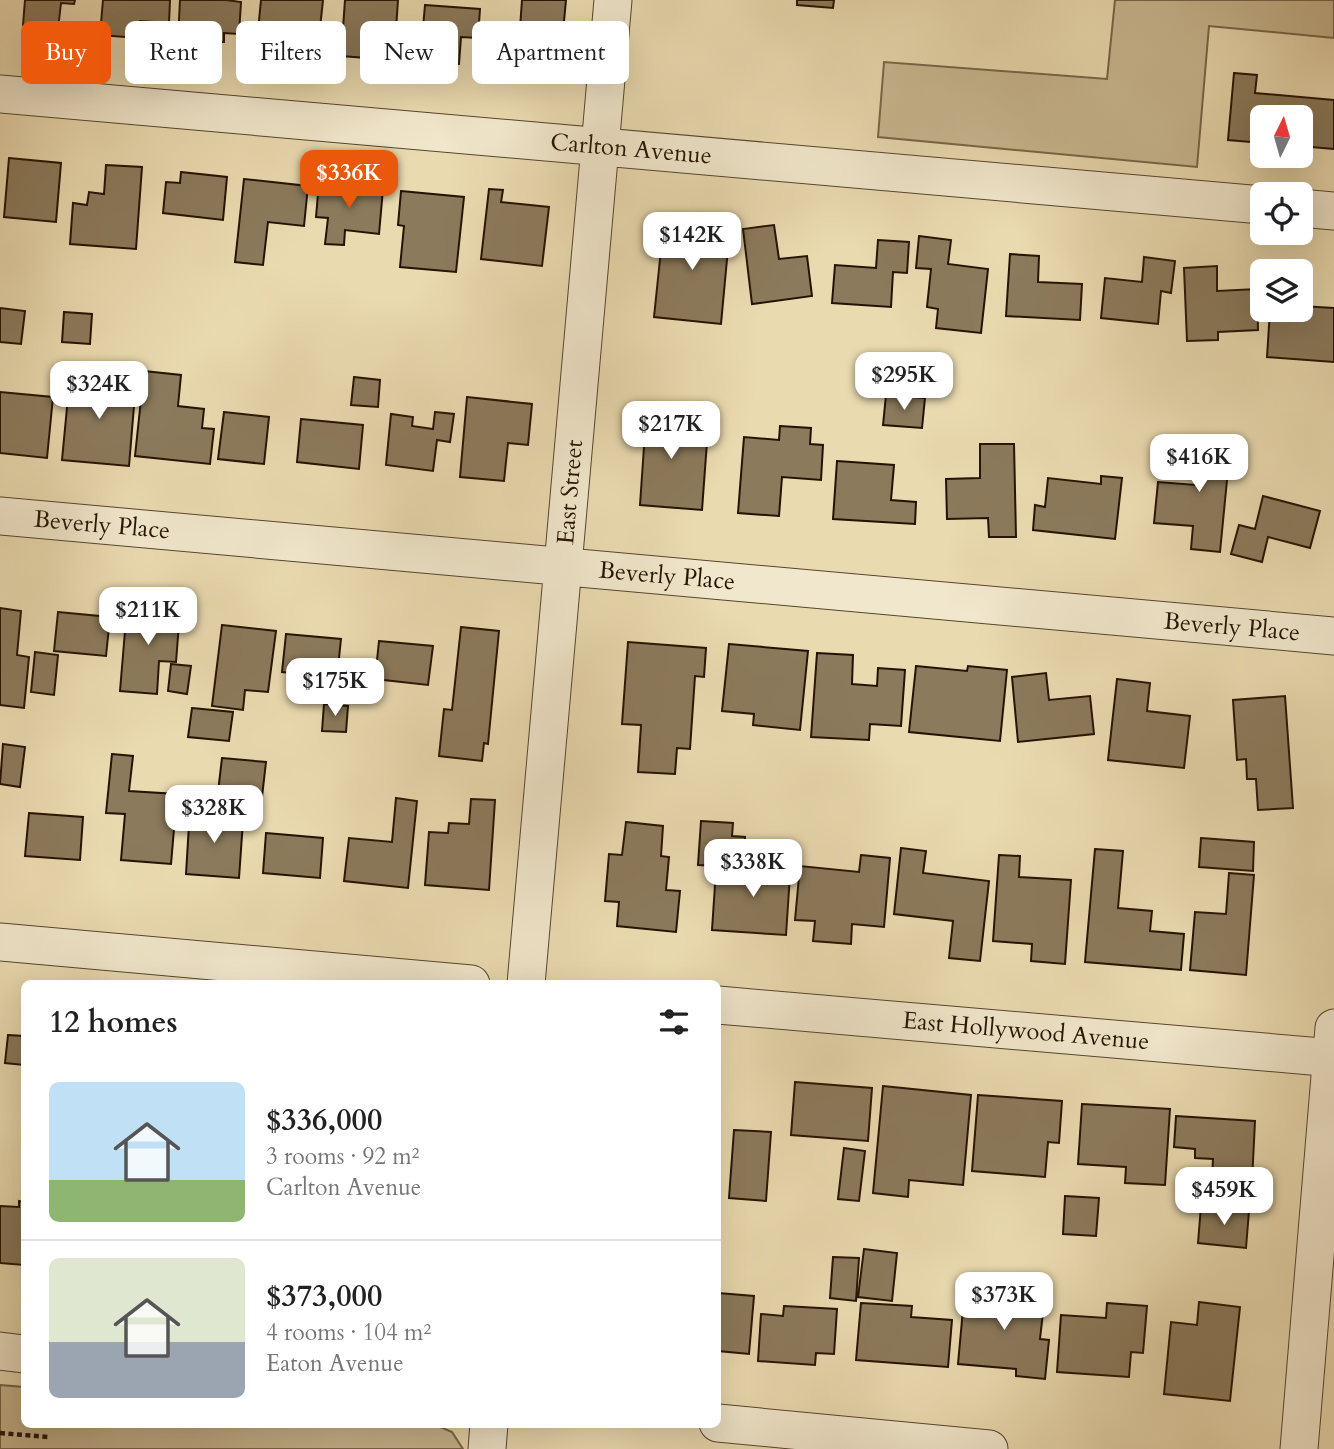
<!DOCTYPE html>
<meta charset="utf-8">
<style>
:root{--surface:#fff;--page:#f6f6f6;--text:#202124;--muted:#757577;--line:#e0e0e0;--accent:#ea580c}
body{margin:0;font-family:Cardo,serif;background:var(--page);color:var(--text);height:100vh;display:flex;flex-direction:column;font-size:26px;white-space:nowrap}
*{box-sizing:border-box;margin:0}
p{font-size:23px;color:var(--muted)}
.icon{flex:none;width:38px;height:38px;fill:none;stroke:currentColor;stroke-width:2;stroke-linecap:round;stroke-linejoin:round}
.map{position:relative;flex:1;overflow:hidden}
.details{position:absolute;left:21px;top:980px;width:700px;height:448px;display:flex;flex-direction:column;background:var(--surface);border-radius:10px;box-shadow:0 7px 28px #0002}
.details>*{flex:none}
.hud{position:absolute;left:21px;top:21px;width:700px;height:63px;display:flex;gap:14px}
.needle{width:46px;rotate:5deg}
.buttons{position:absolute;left:1250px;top:105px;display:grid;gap:14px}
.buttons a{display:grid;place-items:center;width:63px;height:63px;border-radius:10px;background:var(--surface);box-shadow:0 7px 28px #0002;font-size:35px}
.price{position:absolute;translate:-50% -60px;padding:0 16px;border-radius:14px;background:#fff;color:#222;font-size:23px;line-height:46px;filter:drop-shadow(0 2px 4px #0008)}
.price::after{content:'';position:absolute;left:50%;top:42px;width:21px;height:16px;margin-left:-10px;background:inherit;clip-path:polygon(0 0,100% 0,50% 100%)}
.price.on{background:var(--accent);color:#fff}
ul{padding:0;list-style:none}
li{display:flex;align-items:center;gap:21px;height:175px;padding:0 28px}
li+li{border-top:2px solid var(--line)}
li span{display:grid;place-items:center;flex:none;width:196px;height:140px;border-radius:10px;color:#555}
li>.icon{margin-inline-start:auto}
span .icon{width:84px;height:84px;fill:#fffc;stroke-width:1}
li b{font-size:30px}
h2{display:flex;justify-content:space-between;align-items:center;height:84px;padding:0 28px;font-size:30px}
.pill{padding:0 24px;border-radius:10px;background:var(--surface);box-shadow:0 7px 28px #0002;font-size:24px;line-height:63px}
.pill.on{background:var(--accent);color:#fff}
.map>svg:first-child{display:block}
.green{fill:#c9b892;stroke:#77664a;stroke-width:2}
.building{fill:#8b7a5c;stroke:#251302;stroke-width:2}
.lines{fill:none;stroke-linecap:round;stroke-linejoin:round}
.minor-casing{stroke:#56452e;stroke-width:39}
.path{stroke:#251302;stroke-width:4.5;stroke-dasharray:5 3.5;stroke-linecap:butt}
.minor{stroke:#f1e7cc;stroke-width:37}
.labels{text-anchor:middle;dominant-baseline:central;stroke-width:6;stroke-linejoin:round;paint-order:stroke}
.street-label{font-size:24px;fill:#251302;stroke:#f1e7cc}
</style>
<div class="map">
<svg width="1334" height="1449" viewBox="0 0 1334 1449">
<rect width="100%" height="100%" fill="#eadab0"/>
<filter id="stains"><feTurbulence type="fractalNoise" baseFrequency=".00286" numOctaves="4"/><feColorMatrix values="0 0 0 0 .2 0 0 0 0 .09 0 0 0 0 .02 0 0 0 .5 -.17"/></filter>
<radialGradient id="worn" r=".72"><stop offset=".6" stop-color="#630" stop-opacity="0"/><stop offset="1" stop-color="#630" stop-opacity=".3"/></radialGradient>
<path class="green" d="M1115,0H1334V38L1209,26L1197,167L878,137L884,62L1107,79Z
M0,1385L24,1387V1424L436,1425L452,1432L463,1449H0Z"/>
<path class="building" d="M25,0H75L74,4L61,3L58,29L23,25Z
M103,0H170L169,23L140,21L138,38L100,35Z
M180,0H226L241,2L239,34L224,33V42L178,40Z
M261,0H323L318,47L257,41Z
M345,0H398L395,44L380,43L379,59L341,56Z
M522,0H566L559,74L517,70L518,65L498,63L502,26L520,28Z
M797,0H834L833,8L797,5Z
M425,5L480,9L478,38L461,37L459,64L420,61Z
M1234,73L1257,75L1255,93L1334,100V149L1300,146V117H1262V143L1228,140Z
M9,158L61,163L56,222L4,217Z
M106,165L142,167L136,249L70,244L73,203L87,205L89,192L104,194Z
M181,172L227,177L223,220L163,213L166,182L180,183Z
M244,179L308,186L304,226L268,222L263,265L235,262Z
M319,182L383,189L379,234L345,230L344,245L325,244L328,218L316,217Z
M489,189L503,190L501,202L549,207L542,266L481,259Z
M401,191L464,197L456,272L400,267L404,226L398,225Z
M664,221L730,227L721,324L654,317Z
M774,225L779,259L807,256L812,296L752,304L743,229Z
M919,236L951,240L948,264L988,269L981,333L936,328L938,309L927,307L931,269L916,268Z
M878,240L909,242L907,273L893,272L891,307L832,303L835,265L876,268Z
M1010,254L1039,256L1038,282L1082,284L1080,320L1006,316Z
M1144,257L1175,261L1171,293L1161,291L1158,324L1101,318L1105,278L1142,282Z
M1217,266V291L1257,289L1258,330L1218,332V340L1187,341L1184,268Z
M1300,277H1303L1301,306L1334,308V362L1267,357L1270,310H1300Z
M0,308L25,311L21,344L0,342Z
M64,312L92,314L90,344L62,342Z
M144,371L181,375L178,406L204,409L202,428L214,429L210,464L135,456Z
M70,376L136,382L129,466L62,460Z
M354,377L380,380L378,407L351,405Z
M0,392L53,397L47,458L0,453Z
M886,395L925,398L922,428L883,425Z
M467,397L532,404L528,445L508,443L504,481L460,477Z
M647,403L685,405L683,441L707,442L702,510L640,505Z
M224,412L269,417L264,464L218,459Z
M435,412L454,414L450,442L437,440L433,471L386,465L391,414L413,417L412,426L433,429Z
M301,419L363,425L359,469L297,462Z
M780,426L811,428L810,444L823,445L821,480L782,477L779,516L738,513L744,437L779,440Z
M1189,435L1231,439L1220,552L1191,549L1193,526L1154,523L1158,482L1196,485L1198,462L1186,461Z
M980,444H1014L1016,537H989L988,518L947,519L946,479L980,478Z
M837,461L894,465L891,500L916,502L915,524L833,519Z
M1101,476L1122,478L1115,539L1033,530L1035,505L1045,507L1048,478L1101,484Z
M1263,496L1320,511L1310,548L1268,537L1262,562L1231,554L1239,525L1255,529Z
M127,607L180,611L176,662L159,661L157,694L120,691Z
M0,608L21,611L17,655L29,657L24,708L0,705Z
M58,612L110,617L106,656L54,651Z
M222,625L276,631L268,692L245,690L243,710L212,706Z
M461,627L499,631L488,744L484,743L482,761L439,756L444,709L452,710Z
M286,634L341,639L337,677L282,672Z
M379,641L433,646L428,685L375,679Z
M628,642L706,648L704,677L695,676L690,749L677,748L675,774L638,772L641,725L622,724Z
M729,644L808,651L800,730L753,725L754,714L722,711Z
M35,652L58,655L54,695L31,692Z
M817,653L853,655L852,684L877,686L878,668L905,670L901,726L870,724L869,740L811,737Z
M171,664L191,666L187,694L168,691Z
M916,666L967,671L968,666L1007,670L1000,741L909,732Z
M1046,673L1049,700L1090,696L1094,734L1018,742L1012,677Z
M1117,679L1150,683L1147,711L1190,716L1184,768L1108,760Z
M1285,696L1293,808L1258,810L1256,779H1247L1246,759L1237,760L1233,700Z
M324,704L348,706L346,732L322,731Z
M192,708L233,712L229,741L188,737Z
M3,744L25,747L20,787L0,784Z
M112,754L133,756L129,791L177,794L171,864L121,860L125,814L106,813Z
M222,758L266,762L262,797L218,792Z
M396,798L417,801L408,888L344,881L349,838L392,842Z
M471,799L495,800L489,890L425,885L429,832L448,833L449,823L469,824Z
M190,808L221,810V820L243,821L239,878L186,874Z
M29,813L83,817L80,860L25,856Z
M701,821L733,823L732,836L745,837L744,867L698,865Z
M626,822L663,826L661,856L669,857L666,890L680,891L676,932L617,926L619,902L605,901L609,854L622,855Z
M266,833L323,838L320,878L263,873Z
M1201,838L1254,842L1253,871L1199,867Z
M901,848L926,851L923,873L989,881L980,961L949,958L953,921L894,914Z
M1095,849L1123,851L1118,908L1152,911L1150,931L1184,934L1181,970L1085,962Z
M861,855L890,858L884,927L852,924L851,944L813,941L815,921L795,920L800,866L859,872Z
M999,855L1020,856L1019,877L1071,880L1065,964L1031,961L1032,944L993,941Z
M756,858L791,860L786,935L712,930L716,870L755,872Z
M1229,873L1254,875L1246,975L1190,970L1195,912L1226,914Z
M8,1035L24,1036V1065L5,1063Z
M795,1082L872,1088L868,1141L791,1135Z
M883,1086L971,1095L963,1185L909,1180L908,1197L873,1193Z
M978,1095L1062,1101L1059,1143L1048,1142L1045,1177L972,1171Z
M1082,1104L1170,1109L1165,1185L1125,1183L1126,1167L1078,1164Z
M1176,1116L1255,1121L1252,1182L1212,1179L1213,1159L1195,1158V1149L1174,1147Z
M734,1130L771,1132L766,1201L729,1198Z
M844,1148L865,1151L859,1201L838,1199Z
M1065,1196L1099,1198L1096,1236L1063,1234Z
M19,1201L24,1202V1265L0,1263V1206L19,1207Z
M1201,1206L1249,1211L1246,1248L1198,1243Z
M864,1249L897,1253L892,1301L858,1297Z
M833,1257L859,1258L856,1301L830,1298Z
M965,1287L1045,1295L1040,1339L1049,1340L1045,1379L1016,1376V1369L958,1364Z
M718,1293L754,1296L749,1354L718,1351Z
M1199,1302L1240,1307L1230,1401L1164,1394L1171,1322L1197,1325Z
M861,1303L912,1306L911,1317L952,1320L948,1367L856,1360Z
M1107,1303L1147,1306L1143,1353L1131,1352L1129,1377L1057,1372L1061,1315L1106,1318Z
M784,1306L837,1309L834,1354L816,1353L815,1365L758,1361L761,1314L783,1316Z"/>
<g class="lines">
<g class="minor-casing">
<path id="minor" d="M0,94L1262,205
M1300,208L1334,211
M0,516L1334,636
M0,942L471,984
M526,984L613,0
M718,1005L1334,1058
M0,1351L24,1354
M718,1423L989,1449
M487,1449L489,1424
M1299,1449L1334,1028"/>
</g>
<path class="path" d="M0,1433L48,1437"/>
<use href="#minor" class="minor"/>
</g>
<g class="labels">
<g class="street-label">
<text transform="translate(631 149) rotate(5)">Carlton Avenue</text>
<text transform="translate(570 492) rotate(-85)">East Street</text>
<text transform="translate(102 525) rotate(5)">Beverly Place</text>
<text transform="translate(667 576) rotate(5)">Beverly Place</text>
<text transform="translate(1232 627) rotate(5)">Beverly Place</text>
<text transform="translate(1026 1031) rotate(5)">East Hollywood Avenue</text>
</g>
</g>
<rect width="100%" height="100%" filter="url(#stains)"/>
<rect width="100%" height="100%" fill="url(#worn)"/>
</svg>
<div class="buttons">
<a><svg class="needle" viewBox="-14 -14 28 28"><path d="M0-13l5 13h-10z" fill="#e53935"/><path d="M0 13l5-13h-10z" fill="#757577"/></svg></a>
<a><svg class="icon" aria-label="locate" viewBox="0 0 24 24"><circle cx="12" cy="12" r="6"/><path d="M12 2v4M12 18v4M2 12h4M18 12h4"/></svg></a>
<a><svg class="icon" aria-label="layers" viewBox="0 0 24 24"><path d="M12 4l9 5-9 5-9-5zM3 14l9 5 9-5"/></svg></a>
</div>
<b class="price on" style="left:349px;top:210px">$336K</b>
<b class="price" style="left:692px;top:272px">$142K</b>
<b class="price" style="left:904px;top:412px">$295K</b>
<b class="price" style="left:99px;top:421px">$324K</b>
<b class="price" style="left:671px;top:461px">$217K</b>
<b class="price" style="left:1199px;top:494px">$416K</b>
<b class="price" style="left:148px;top:647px">$211K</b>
<b class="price" style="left:335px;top:718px">$175K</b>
<b class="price" style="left:214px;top:845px">$328K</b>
<b class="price" style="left:753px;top:899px">$338K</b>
<b class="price" style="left:1224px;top:1227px">$459K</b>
<b class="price" style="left:1004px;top:1332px">$373K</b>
<div class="hud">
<a class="pill on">Buy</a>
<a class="pill">Rent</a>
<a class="pill">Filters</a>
<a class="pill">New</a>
<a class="pill">Apartment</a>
</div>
<section class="details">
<h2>12 homes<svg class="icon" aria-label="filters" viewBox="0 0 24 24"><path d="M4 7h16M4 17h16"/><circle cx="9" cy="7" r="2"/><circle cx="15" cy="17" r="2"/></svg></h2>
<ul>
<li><span style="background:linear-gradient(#bfe0f5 70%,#8fb573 0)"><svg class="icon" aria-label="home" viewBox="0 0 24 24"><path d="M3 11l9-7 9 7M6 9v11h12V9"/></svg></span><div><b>$336,000</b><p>3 rooms · 92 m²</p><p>Carlton Avenue</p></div></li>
<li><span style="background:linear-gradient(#dfe7d0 60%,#9aa5b1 0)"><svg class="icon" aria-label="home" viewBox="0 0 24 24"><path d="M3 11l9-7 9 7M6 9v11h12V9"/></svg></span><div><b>$373,000</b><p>4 rooms · 104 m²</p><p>Eaton Avenue</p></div></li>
</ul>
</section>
</div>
